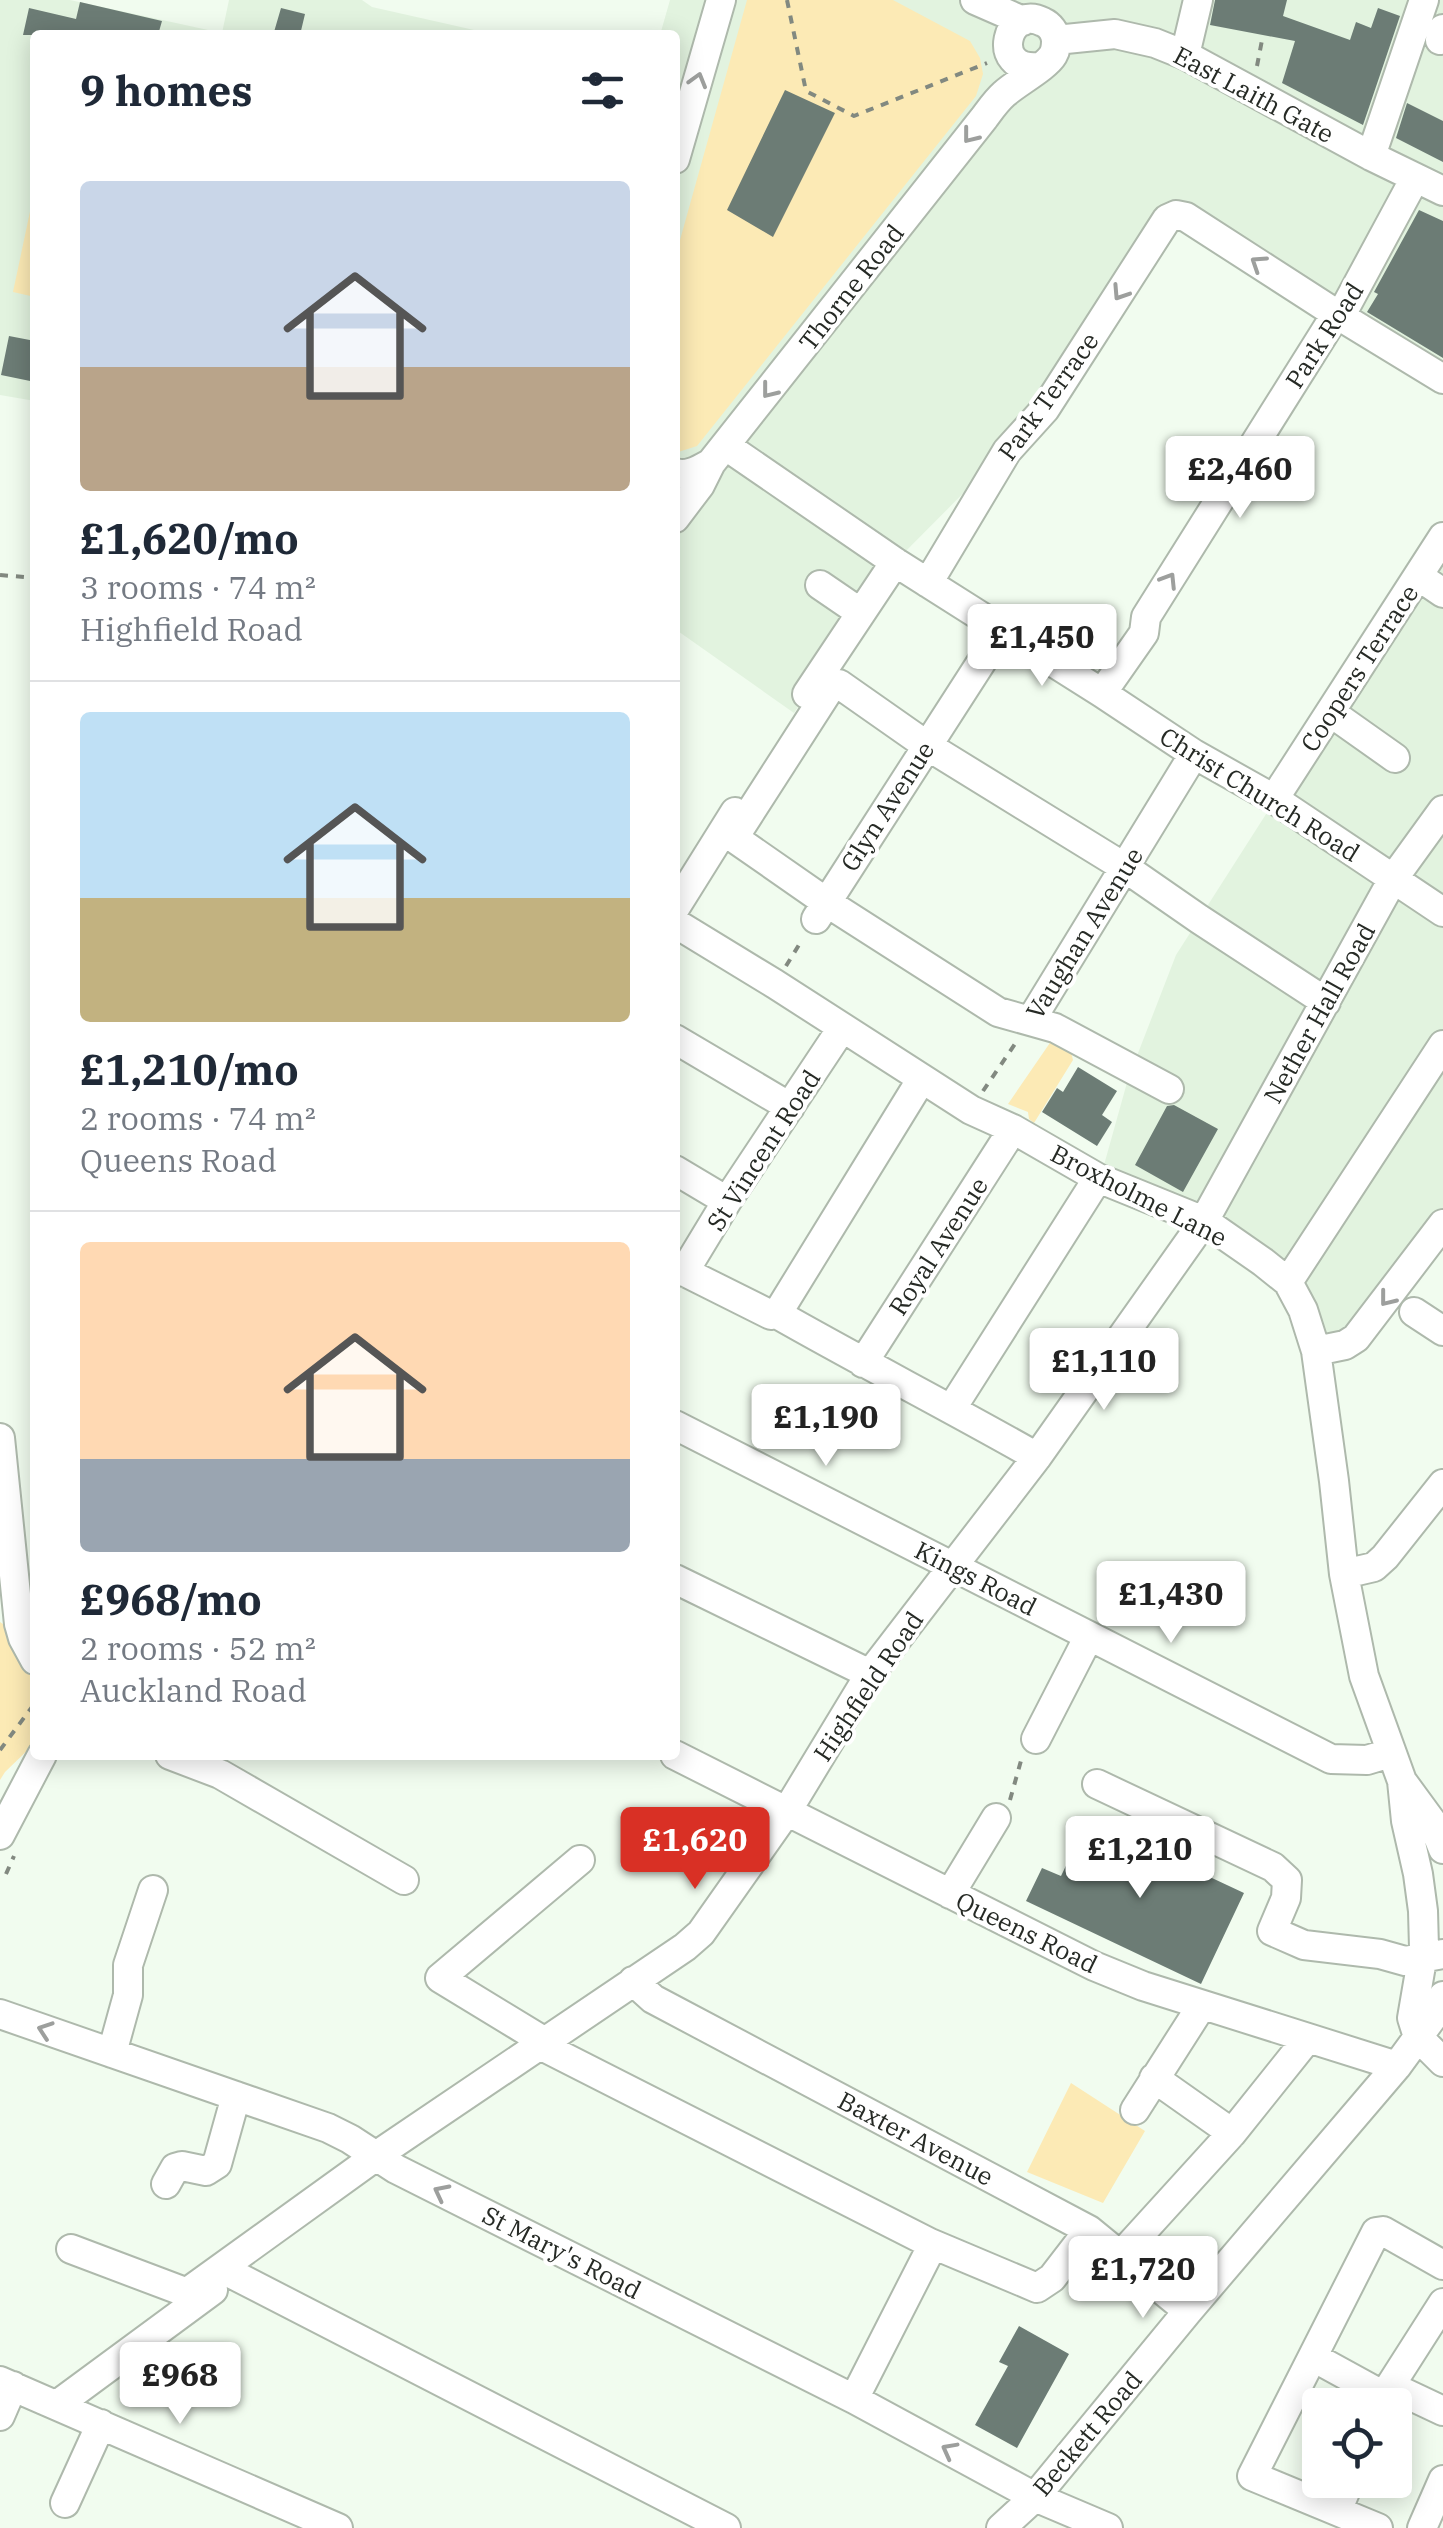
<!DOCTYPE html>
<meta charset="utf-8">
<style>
:root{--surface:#fff;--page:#f2f2f3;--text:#1f2937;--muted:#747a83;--line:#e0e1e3;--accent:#d93025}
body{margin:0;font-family:"IBM Plex Serif",serif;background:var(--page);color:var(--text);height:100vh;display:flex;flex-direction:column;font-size:38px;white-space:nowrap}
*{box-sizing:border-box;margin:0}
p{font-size:32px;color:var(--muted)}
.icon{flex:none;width:55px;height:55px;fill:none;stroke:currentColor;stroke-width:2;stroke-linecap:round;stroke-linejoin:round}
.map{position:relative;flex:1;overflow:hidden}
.drawer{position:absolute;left:30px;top:30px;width:650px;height:1730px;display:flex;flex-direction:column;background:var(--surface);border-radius:10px;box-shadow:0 5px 25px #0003}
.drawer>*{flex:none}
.fabs{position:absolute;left:1302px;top:2388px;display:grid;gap:20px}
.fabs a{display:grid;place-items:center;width:110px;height:110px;border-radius:10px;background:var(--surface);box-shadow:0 5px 25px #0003;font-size:50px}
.price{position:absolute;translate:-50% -85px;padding:0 22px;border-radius:10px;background:#fff;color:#222;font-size:32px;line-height:65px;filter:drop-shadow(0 2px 5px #0008)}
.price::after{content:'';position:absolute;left:50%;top:60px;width:30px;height:22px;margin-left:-15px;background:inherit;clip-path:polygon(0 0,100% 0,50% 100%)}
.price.selected{background:var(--accent);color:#fff}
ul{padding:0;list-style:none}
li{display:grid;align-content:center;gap:20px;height:530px;padding:0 50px}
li+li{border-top:2px solid var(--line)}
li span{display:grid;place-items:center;height:310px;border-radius:10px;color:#555}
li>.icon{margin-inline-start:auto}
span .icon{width:180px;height:180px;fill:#fffc;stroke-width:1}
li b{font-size:42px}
h2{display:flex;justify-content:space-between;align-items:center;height:120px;padding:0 50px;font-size:42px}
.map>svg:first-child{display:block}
.built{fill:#e2f3df}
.green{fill:#fceab5}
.building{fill:#6c7c75}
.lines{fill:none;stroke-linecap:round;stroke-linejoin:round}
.minor-casing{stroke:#aeb9ac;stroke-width:32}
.path{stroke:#828980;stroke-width:4;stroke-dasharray:8 8;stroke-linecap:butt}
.minor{stroke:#fff;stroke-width:28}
.oneway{stroke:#9d9f9d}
.labels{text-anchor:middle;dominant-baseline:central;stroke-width:8;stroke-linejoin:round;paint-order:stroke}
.street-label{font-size:25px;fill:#262a25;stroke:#fff}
</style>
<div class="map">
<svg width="1443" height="2528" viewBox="0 0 1443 2528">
<rect width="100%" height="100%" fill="#f1fcef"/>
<path class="built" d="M0,0H70L222,33L229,0H362L372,7L483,32L482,35H35V401L0,395Z
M670,0H1443V379L1186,217L1026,430L895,562L794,713L675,629V35H660Z
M1443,537V1224L1390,1295L1316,1351L1288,1282L1204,1221L1104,1165L1128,1079L1176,955Z"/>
<path class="green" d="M747,0H893L970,41L980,58L983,74L976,96L697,446L675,453V258Z
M35,188V297L13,292Z
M1054,1037L1070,1048L1073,1060L1034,1123L1029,1119L1028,1112L1008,1104Z
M0,1622L23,1638L35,1660V1743L5,1772L0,1780Z
M1071,2083L1145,2131L1103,2203L1027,2172Z"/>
<path class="building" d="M1215,0H1287L1283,16L1350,40L1356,22L1371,28L1378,8L1400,16L1363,125L1282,83L1295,41L1210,25Z
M80,2L162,21L158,35H23L29,8L76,19Z
M281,8L305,14L300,35L274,32Z
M785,90L835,113L773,237L727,210Z
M1407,103L1443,121V162L1396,138Z
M1419,210L1443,221V358L1367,312L1378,294L1374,292Z
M9,336L35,341V382L1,375Z
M1078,1067L1117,1091L1102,1115L1112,1122L1097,1146L1042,1112L1057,1088L1063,1092Z
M1174,1105L1218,1129L1183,1192L1135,1165L1167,1106Z
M1088,1820L1244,1893L1201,1984L1026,1901L1042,1868L1061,1876Z
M1019,2326L1069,2354L1017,2448L975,2425L1008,2366L999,2362Z"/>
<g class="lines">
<g class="minor-casing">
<path id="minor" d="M975,0L1023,21
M1056,40L1115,34L1155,43L1185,55L1371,156L1443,191
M1440,40L1443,29
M1185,55L1198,0
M1371,156L1424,0
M675,159L721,0
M726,446L895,562L1102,693L1194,754L1274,799L1443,912
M675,473C688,477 700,469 711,463
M675,518L700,485L711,463L984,118C990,110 996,101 1004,94C1016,83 1046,67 1053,55C1056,50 1056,46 1056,40C1055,32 1050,25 1043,22C1007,3 989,71 1038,67
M1418,576L1443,593
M928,583L1007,451L1045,409L1167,219L1176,215L1186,217L1338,315L1443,379
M820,585L861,613
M1102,693L1144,633L1146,617L1330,324L1346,306L1415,178
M807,694L895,562
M1330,712L1395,758
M1274,799L1443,537
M675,908L735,812
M816,919L1002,630
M675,923L775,984L971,1110L1013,1129L1098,1178L1204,1221L1263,1262L1288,1282L1303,1310L1316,1351L1334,1481L1344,1574L1364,1676L1402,1781
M1031,1020L1194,754
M675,1039L790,1107
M1169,1089L1055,1028L998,1012L826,902L737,840L735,836L832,685L839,684L926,745L1124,867L1199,919L1326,1002
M675,1170L727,1201
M675,1267L771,1315L777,1314L921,1080
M684,1272L727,1201L842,1028
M1288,1282L1443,1045
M1414,1312L1443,1331
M777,1314C863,1363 951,1408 1037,1457
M1316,1351L1345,1345L1356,1338L1443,1224
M863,1363L1013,1129
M952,1408L1098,1178
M675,1425L1331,1759L1367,1760L1390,1753
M0,1438L19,1624L23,1638L35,1660
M1344,1574L1374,1567L1385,1557L1443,1484
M675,1579L870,1674
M1036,1739L1089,1636
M170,1755L220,1774L404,1880
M675,1755L1094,1966L1143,1986L1397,2066
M1097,1784L1273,1867L1287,1880L1286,1898L1272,1931L1304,1945L1380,1954L1405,1961L1443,1954
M0,1835L42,1755
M1443,1849L1432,1822L1402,1781L1406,1821L1418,1874L1423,1911L1424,1948L1412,2018L1418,2037L1443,2062
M950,1894L996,1818
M633,1981L653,1999L1089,2230L1188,2311
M0,2014L328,2128L350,2139L396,2169L854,2399L1035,2497L1108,2528
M545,2042L440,1978L580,1860
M540,2045L930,2243V2250L854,2399
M112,2053L128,1995V1965L153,1890
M1154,2078L1232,2133
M1135,2110L1202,2005
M166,2184L175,2168L182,2166L206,2171L217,2164L236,2096
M930,2243L1037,2288L1052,2278L1089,2230
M71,2249L185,2292L189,2291L386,2149L685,1947L701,1933L787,1811L870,1674L1037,1457L1204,1221L1393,879L1443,810
M1121,2255L1232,2133L1308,2038
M234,2275L726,2528
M1313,2357L1386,2397
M0,2381L338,2528
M1390,2386L1443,2411
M57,2405L213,2290
M1382,2405L1390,2386L1443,2303
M0,2416L13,2386
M65,2503L101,2424
M1337,2511L1350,2480
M1001,2528L1035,2497L1188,2311L1397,2066L1432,2018L1443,1996
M1378,2528L1252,2476L1376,2232L1383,2231L1443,2265
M1422,2528L1443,2480"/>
</g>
<path class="path" d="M787,0L806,91L854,116L987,63
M1257,66L1263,35
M0,575L35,578
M786,966L802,940
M983,1091L1017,1041
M0,1750L35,1703
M1010,1800L1022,1757
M6,1874L14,1856"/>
<use href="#minor" class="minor"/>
</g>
<defs><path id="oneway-chevron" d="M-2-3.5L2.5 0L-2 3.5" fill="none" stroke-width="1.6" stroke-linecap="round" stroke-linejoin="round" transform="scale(2.5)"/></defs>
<g class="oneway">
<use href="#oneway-chevron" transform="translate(698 80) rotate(-74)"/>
<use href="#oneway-chevron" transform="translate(970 136) rotate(128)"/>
<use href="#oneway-chevron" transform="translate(1258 263) rotate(-147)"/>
<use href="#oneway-chevron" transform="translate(1120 293) rotate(123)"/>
<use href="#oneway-chevron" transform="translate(769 391) rotate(128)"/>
<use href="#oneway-chevron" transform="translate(1169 580) rotate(-58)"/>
<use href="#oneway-chevron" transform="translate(1387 1299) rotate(128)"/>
<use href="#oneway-chevron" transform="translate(45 2030) rotate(-161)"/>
<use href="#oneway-chevron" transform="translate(441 2192) rotate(-153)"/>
<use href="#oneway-chevron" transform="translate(949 2450) rotate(-152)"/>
</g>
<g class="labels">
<g class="street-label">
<text transform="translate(1254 94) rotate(28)">East Laith Gate</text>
<text transform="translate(851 287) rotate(-52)">Thorne Road</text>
<text transform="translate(1324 335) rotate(-57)">Park Road</text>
<text transform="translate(1048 396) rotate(-54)">Park Terrace</text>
<text transform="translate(1359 668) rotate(-57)">Coopers Terrace</text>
<text transform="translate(1260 794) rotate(32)">Christ Church Road</text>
<text transform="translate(887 806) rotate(-57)">Glyn Avenue</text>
<text transform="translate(1084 933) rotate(-58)">Vaughan Avenue</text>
<text transform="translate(1319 1013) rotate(-61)">Nether Hall Road</text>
<text transform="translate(763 1150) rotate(-57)">St Vincent Road</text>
<text transform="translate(1139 1195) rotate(27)">Broxholme Lane</text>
<text transform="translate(938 1246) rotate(-57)">Royal Avenue</text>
<text transform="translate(976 1578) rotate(27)">Kings Road</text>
<text transform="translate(868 1686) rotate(-56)">Highfield Road</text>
<text transform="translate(1027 1932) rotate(26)">Queens Road</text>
<text transform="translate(916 2138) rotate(28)">Baxter Avenue</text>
<text transform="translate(562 2252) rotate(27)">St Mary's Road</text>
<text transform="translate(1087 2433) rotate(-50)">Beckett Road</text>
</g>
</g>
</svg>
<div class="fabs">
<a><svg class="icon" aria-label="locate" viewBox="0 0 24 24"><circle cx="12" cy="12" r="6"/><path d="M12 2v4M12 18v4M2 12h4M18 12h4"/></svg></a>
</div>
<b class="price" style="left:1240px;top:521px">£2,460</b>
<b class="price" style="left:1042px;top:689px">£1,450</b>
<b class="price" style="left:1104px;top:1413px">£1,110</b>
<b class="price" style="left:826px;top:1469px">£1,190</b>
<b class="price" style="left:1171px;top:1646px">£1,430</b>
<b class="price selected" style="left:695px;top:1892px">£1,620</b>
<b class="price" style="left:1140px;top:1901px">£1,210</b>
<b class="price" style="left:1143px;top:2321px">£1,720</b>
<b class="price" style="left:180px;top:2427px">£968</b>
<section class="drawer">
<h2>9 homes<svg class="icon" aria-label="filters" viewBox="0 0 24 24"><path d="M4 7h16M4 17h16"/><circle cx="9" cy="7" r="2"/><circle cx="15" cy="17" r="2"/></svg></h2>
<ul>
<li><span style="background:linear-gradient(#c9d6e8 60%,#b9a48a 0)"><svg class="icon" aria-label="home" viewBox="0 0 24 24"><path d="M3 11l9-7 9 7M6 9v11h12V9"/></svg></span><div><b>£1,620/mo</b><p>3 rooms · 74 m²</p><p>Highfield Road</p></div></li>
<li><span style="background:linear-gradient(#bfe0f5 60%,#c2b280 0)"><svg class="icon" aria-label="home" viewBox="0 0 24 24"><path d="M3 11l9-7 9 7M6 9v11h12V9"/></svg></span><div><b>£1,210/mo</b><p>2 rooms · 74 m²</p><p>Queens Road</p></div></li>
<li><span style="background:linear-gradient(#ffd9b3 70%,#9aa5b1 0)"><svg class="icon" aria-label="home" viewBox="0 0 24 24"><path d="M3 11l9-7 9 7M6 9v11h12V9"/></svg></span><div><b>£968/mo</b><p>2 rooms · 52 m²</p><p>Auckland Road</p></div></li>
</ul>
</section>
</div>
